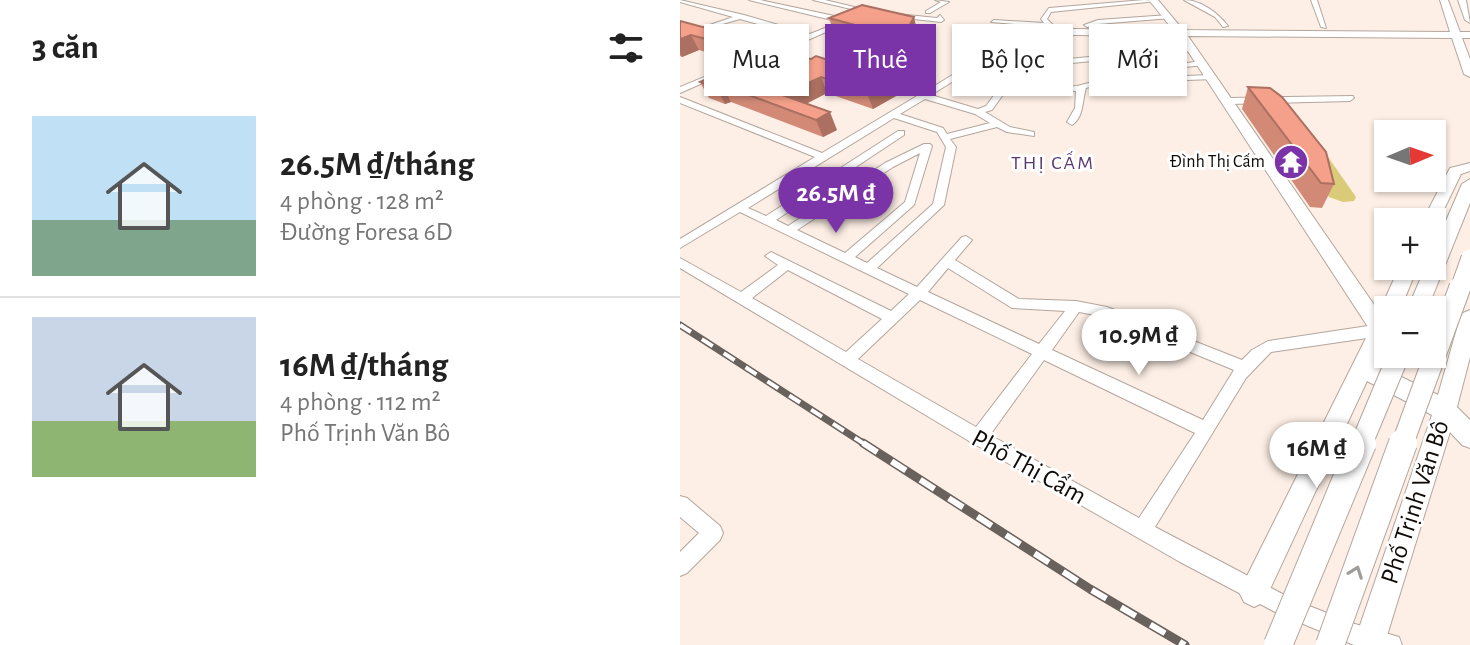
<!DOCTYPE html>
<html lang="vi">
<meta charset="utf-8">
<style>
:root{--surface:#fff;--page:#f6f6f6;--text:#222;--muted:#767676;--line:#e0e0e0;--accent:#7b34a7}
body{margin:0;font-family:"Alegreya Sans",sans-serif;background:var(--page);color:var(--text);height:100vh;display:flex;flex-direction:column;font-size:30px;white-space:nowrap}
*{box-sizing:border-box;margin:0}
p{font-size:26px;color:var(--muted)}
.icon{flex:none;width:44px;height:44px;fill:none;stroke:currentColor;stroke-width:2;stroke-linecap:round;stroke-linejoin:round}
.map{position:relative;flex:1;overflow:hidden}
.sheet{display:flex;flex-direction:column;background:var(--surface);width:680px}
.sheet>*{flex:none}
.top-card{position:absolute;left:24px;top:24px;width:646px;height:72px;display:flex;gap:16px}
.needle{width:52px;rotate:88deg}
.fabs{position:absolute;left:694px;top:120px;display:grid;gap:16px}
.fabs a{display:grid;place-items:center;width:72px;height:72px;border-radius:0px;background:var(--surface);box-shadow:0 2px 6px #0004;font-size:40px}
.price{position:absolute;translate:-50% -68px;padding:0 18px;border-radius:28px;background:#fff;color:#222;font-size:26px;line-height:52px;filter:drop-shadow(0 2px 4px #0008)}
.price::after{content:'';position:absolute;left:50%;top:48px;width:24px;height:18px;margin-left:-12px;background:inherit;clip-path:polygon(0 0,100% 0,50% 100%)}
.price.on{background:var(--accent);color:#fff}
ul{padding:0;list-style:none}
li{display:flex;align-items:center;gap:24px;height:200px;padding:0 32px}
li+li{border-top:2px solid var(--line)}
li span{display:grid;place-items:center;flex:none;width:224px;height:160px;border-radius:0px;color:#555}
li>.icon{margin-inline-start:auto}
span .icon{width:96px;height:96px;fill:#fffc;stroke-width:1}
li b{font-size:34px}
h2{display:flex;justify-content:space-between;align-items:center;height:96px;padding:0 32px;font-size:34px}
.tag{padding:0 28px;border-radius:0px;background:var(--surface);box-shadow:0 2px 6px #0004;font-size:28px;line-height:72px}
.tag.on{background:var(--accent);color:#fff}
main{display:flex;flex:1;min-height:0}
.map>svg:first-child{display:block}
.water{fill:#dacb78}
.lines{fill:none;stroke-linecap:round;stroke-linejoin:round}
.street-casing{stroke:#b3a69d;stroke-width:2}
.secondary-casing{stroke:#b3a69d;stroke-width:2}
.street{fill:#fff;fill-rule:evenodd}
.secondary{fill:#fff;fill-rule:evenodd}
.rail-far1-casing{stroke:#69615b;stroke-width:7}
.rail-casing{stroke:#69615b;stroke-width:9}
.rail-far1{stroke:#fff;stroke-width:4;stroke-dasharray:13;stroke-linecap:butt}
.rail{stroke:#fff;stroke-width:6;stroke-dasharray:17;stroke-linecap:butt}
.secondary-bridge-far2-casing{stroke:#b3a69d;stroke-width:19;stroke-linecap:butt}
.secondary-bridge-far1-casing{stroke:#b3a69d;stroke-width:23;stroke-linecap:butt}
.secondary-bridge-casing{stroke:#b3a69d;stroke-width:30;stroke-linecap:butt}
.secondary-bridge-far2{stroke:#fff;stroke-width:17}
.secondary-bridge-far1{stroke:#fff;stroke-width:21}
.secondary-bridge{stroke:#fff;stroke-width:28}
.wall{fill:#d28a77}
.shaded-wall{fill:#ab7061}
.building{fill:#f4a08a;stroke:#ab7061;stroke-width:2}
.oneway{stroke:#9f9d9c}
.labels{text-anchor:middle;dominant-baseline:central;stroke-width:6;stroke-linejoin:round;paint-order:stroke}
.far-poi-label{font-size:18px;fill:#100b08;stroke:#fff;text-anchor:end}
.far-neighbourhood-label{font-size:20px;letter-spacing:2px;fill:#5a3872;stroke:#fff}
.near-street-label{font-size:26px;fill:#100b08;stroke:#fff}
</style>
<main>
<section class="sheet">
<h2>3 căn<svg class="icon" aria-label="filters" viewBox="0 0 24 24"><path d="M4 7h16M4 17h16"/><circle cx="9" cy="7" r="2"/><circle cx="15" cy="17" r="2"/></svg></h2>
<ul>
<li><span style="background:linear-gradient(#bfe0f5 65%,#7fa58c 0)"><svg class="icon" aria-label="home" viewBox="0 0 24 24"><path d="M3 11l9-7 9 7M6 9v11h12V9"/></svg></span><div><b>26.5M ₫/tháng</b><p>4 phòng · 128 m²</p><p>Đường Foresa 6D</p></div></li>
<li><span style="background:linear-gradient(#c9d6e8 65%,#8fb573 0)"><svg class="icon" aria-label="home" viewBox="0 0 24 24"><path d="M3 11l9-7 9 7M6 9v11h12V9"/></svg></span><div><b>16M ₫/tháng</b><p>4 phòng · 112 m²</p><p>Phố Trịnh Văn Bô</p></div></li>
</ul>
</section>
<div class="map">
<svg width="790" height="645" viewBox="0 0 790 645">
<rect width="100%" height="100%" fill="#fdefe5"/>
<path class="water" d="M620,122L625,124L676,197L674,201L663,202L649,197L620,148Z"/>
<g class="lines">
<g class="street-casing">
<path id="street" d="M0,0L64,15L130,34L160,22L69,0H80L173,20L103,51L125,57V61H122L90,54V51L50,38L54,36L95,48L124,37L60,19L21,30V28L53,17L0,2Z
M133,0H145L195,12L192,14Z
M255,0L269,2L250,13H246V11L261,2Z
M464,0L477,1L371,12L367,19L380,32L377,34L368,27L311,22L314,20L364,23L361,19L369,8Z
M504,0C521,0 538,13 548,26L543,27L535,17Z
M631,0H637L646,28L641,27Z
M217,14L257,18L260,15L264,20L261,22L215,17Z
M489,15L491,18L418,24L407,27L404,25L418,20Z
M318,47L325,49L251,95L298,109L306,106L337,64L512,47L516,49L512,51L342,68L312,110L305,112L330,127L354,132V136L327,132L317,127L270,139L276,147L264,205L197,268L237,287L282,237L286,236L292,240L275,260L339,299L396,301L427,307L562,360L572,350L588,341L701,324L706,326L708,330L706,334L701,336L591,352L566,378L475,527L614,600L675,624L719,637L722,645H674L599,614L500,562L298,446L291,444L289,441L0,268V258L61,292L98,265L85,256L91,252L211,311L229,294L60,212L0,248V239L135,157L0,103V97L142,153L237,96L193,83V79L243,93ZM245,99L295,114L310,123L267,134L263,128L220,114ZM214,118L257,132L266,147L253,204L187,263L175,257L234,205L252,146L250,144H244L205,163L108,226L96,220L224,135V131H218L86,216L68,208ZM240,153L225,202L165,253L117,230L213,167ZM268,268L332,308L385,311L359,344L248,292ZM108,270L202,319L166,352L72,298ZM240,300L352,354L296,427L178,359ZM399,312L425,317L554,370L523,420L372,350ZM364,360L515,433L459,518L310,435Z
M521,61H524V65L477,70L473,68Z
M34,73L41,75L0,93V87Z
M531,75H534V79L425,83L406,88C402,101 404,117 392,125L387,122L395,108L396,91H380L376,89L380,87L397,86L424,79Z
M673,96L674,98L670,101L549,104L545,101L549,98Z
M0,496L7,498L40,526L43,533L40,540L7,573L0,576V552L19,533L0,517Z"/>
</g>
<g class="secondary-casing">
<path id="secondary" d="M469,0H478L503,30L770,32L760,0H768L780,32H790V38H782L790,59V77L784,74L772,38L508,36L699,312L720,266H738L720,310H708V336L695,364L758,395L780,318L783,313L790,310V357L777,407L790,420V448L782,445L770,432L704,645H678L675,640L752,415L687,381L584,602L574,607L564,602L559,592L690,330L498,36L393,35L388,32L393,29L493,30Z
M778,0H786L790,23L785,20Z
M790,163V171L781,174L756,226L752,227V222H742L770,168Z
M790,179V203L747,310H727L746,266H752V253L782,184Z"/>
</g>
<use href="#street" class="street"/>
<use href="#secondary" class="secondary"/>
<g class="rail-far1-casing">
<path id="rail-far1" d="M0,325L186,445"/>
</g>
<g class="rail-casing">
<path id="rail" d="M183,443L410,589L505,645"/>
</g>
<use href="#rail-far1" class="rail-far1"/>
<use href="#rail" class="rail"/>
<g class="secondary-bridge-far2-casing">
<path id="secondary-bridge-far2" d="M779,289L790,258"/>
</g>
<g class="secondary-bridge-far1-casing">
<path id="secondary-bridge-far1" d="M681,445L719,354
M722,445L780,287"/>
</g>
<g class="secondary-bridge-casing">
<path id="secondary-bridge" d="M598,645L682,443
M650,645L723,443"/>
</g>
<use href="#secondary-bridge-far2" class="secondary-bridge-far2"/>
<use href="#secondary-bridge-far1" class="secondary-bridge-far1"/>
<use href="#secondary-bridge" class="secondary-bridge"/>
</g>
<path class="wall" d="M234,17L237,32L228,51L209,52L203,63H169L163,48L171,37L154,33L149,18Z
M0,21L30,29L67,35L74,50L73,51L74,53L57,61L19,50L2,57L0,56Z
M131,59L211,80L216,96L193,109L147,93L126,104L157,130L143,137L51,102L45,104L29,98L20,82Z
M568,87L654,184L642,208L630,207L562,109Z"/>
<path class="shaded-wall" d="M234,17L237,32L228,51L224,36Z
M11,35L19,50L2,57L0,53V39Z
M67,35L74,50L73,51L74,53L57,61L49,45Z
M205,36L209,52L203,63L198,47Z
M141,77L147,93L110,112L102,95Z
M211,80L216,96L193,109L187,93Z
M42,85L51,102L45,104L36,88Z
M150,112L157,130L143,137L136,120Z"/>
<path class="building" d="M182,5L234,17L224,36H205L198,47L163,48L179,26L149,18Z
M0,21L30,29L37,26L67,35L62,37L67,38L49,45L11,35L0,39Z
M89,51L131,59L136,56L211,80L187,93L141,77L102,95L150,112L136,120L42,85L36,88L20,82Z
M568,87L590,88L602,97L646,152L654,184L641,183Z"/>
<defs><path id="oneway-chevron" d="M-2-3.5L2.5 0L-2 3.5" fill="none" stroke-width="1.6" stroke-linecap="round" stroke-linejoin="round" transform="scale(2)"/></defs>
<use class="oneway" href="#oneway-chevron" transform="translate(676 572) rotate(-70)"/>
<defs>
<g id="temple-disc" transform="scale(1.8)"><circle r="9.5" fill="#7b34a7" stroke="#fff"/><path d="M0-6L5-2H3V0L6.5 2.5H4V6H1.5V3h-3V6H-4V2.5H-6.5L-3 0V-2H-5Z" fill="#fff"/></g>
</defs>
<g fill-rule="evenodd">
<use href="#temple-disc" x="611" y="162"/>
</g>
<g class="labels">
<g class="far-poi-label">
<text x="585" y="162">Đình Thị Cấm</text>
</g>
<g class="far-neighbourhood-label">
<text x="373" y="163">THỊ CẤM</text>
</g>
<g class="near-street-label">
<text transform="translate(349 467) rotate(29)">Phố Thị Cẩm</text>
<text transform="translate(735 502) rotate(-72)">Phố Trịnh Văn Bô</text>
</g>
</g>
</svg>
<div class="fabs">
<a><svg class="needle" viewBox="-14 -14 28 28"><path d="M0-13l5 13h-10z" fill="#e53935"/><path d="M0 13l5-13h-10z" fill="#767676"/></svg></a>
<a>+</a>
<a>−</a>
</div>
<b class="price on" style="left:156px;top:235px">26.5M ₫</b>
<b class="price" style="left:459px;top:377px">10.9M ₫</b>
<b class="price" style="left:637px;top:490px">16M ₫</b>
<div class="top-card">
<a class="tag">Mua</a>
<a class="tag on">Thuê</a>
<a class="tag">Bộ lọc</a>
<a class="tag">Mới</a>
</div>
</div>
</main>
